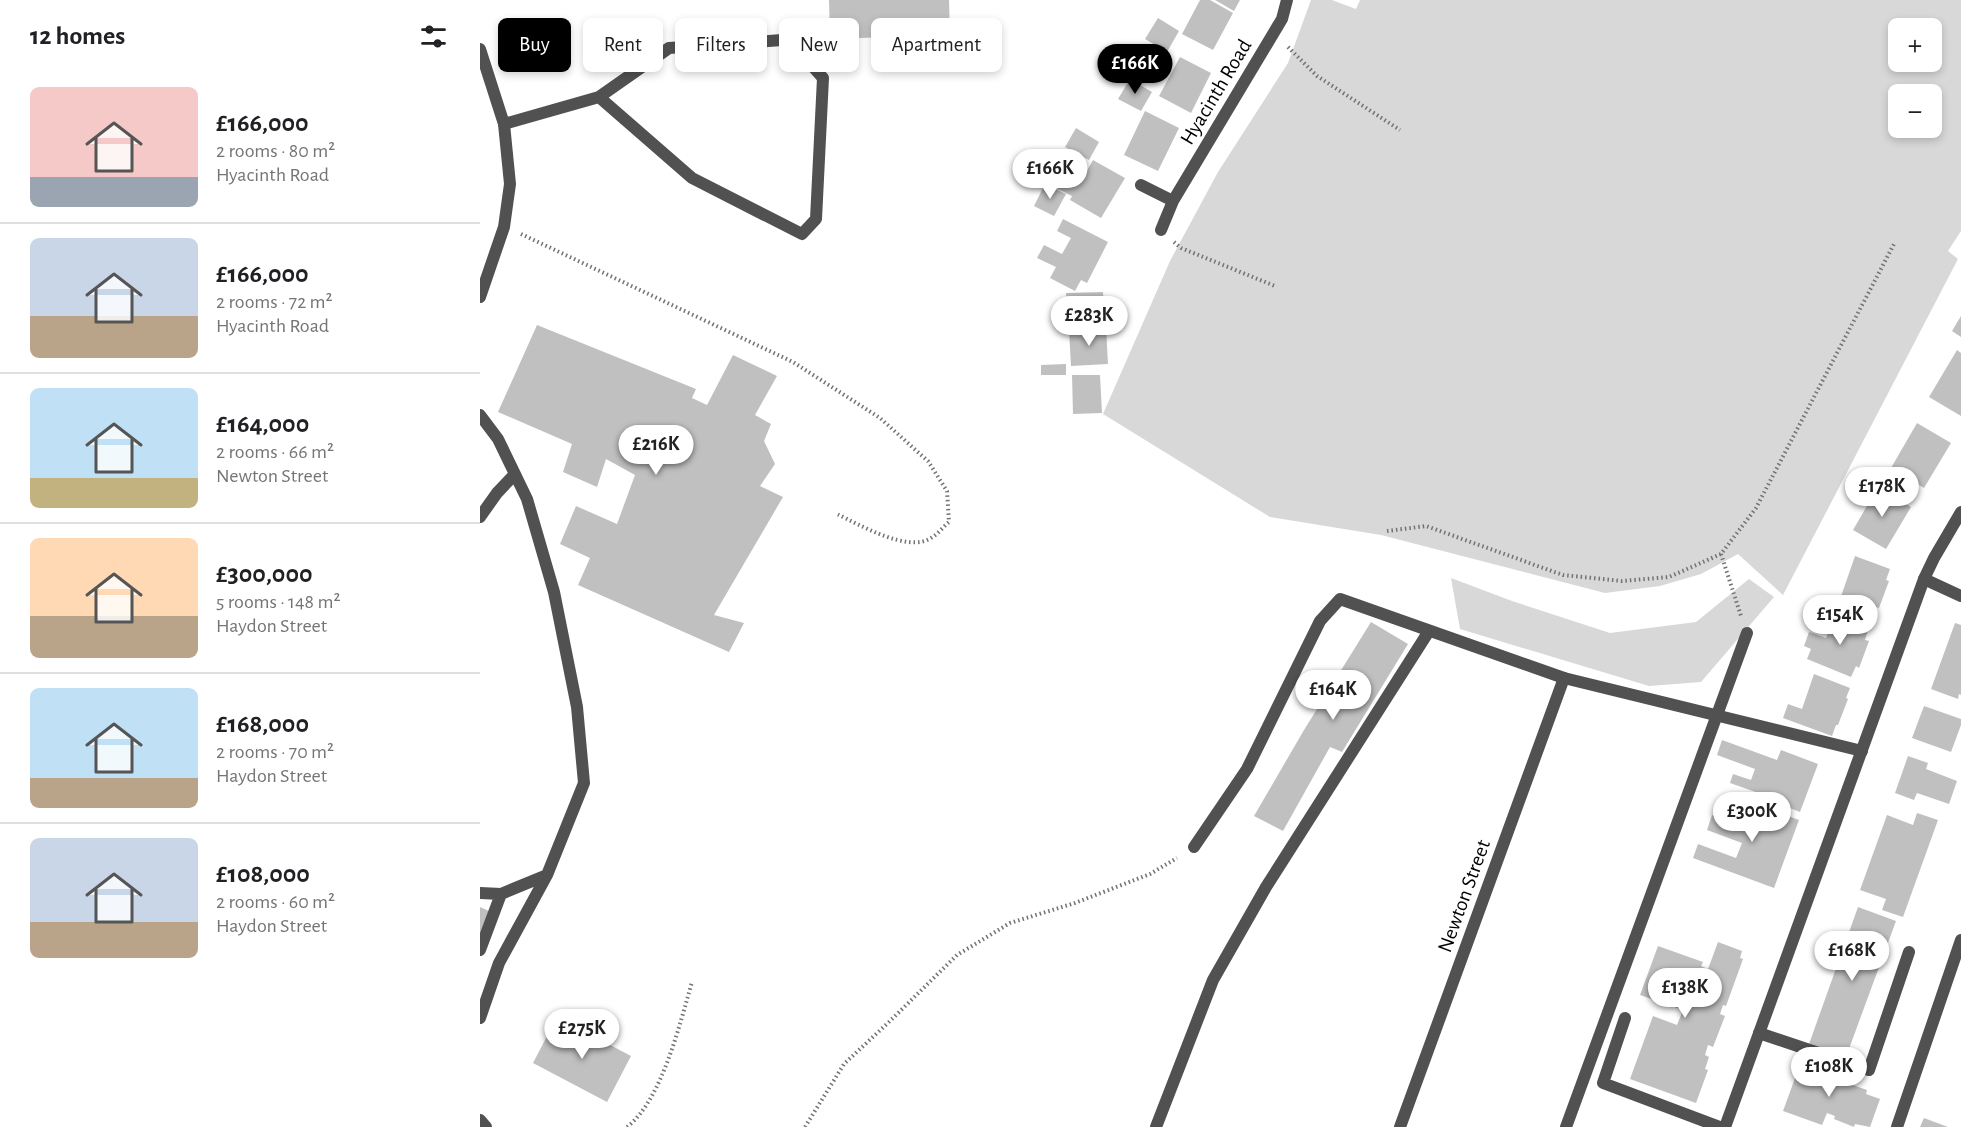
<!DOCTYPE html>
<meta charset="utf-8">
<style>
:root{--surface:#fff;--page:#f2f2f2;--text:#202124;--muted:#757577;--line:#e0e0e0;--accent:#000}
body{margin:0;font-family:"Alegreya Sans",sans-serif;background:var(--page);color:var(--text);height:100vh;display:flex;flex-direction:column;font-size:22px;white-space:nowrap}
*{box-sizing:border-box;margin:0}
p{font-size:20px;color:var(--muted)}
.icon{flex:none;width:33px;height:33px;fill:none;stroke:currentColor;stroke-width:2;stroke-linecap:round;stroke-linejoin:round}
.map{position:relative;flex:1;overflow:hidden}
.side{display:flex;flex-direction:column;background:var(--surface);width:480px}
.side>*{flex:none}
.banner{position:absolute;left:18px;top:18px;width:570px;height:54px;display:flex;gap:12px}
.buttons{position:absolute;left:1408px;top:18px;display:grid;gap:12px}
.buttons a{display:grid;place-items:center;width:54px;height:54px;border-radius:9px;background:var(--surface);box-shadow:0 3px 9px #0003;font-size:30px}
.price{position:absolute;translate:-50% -51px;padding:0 14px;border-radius:21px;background:#fff;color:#222;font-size:20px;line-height:39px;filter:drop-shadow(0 2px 3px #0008)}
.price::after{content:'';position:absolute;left:50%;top:36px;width:18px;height:14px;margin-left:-9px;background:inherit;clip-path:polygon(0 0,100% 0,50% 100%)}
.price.selected{background:var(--accent);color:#fff}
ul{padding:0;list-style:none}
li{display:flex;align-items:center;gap:18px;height:150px;padding:0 30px}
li+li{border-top:2px solid var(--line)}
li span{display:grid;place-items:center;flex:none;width:168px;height:120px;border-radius:9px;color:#555}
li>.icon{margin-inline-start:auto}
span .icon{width:72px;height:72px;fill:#fffc;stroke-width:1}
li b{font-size:26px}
h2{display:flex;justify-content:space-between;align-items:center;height:72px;padding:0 30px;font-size:26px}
.pill{padding:0 21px;border-radius:9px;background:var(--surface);box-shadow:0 3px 9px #0003;font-size:21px;line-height:54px}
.pill.selected{background:var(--accent);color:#fff}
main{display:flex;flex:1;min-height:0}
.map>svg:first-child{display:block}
.green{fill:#d8d8d8;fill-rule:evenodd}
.building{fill:#c0c0c0}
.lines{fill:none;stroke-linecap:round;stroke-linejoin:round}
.path{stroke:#737373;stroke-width:4;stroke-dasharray:1.5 3;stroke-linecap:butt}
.lane{stroke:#515151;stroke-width:12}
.street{stroke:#515151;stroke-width:12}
.labels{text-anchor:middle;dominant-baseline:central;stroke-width:4.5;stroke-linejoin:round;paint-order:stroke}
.street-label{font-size:21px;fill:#000;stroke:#fff}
</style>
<main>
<section class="side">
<h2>12 homes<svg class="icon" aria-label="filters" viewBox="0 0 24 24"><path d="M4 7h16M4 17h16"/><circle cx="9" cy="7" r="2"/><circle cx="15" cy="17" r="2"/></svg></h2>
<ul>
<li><span style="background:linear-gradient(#f6c9c9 75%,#9aa5b1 0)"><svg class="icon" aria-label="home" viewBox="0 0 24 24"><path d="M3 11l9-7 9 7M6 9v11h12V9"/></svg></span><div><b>£166,000</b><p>2 rooms · 80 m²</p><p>Hyacinth Road</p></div></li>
<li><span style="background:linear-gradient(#c9d6e8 65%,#b9a48a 0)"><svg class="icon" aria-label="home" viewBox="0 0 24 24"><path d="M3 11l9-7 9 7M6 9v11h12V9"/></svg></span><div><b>£166,000</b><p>2 rooms · 72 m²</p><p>Hyacinth Road</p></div></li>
<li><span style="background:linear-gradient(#bfe0f5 75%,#c2b280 0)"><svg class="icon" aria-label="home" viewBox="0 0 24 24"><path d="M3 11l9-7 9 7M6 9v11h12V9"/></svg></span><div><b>£164,000</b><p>2 rooms · 66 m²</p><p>Newton Street</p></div></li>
<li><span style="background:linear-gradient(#ffd9b3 65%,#b9a48a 0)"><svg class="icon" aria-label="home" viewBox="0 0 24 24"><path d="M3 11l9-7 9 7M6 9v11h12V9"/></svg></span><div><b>£300,000</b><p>5 rooms · 148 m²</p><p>Haydon Street</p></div></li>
<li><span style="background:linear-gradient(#bfe0f5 75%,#b9a48a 0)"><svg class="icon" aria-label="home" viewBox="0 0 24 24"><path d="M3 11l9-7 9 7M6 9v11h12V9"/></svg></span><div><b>£168,000</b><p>2 rooms · 70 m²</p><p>Haydon Street</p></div></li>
<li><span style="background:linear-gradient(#c9d6e8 70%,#b9a48a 0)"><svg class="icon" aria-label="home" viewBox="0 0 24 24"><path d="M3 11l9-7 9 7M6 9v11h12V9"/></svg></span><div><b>£108,000</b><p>2 rooms · 60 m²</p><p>Haydon Street</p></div></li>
</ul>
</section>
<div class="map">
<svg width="1481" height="1127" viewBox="0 0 1481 1127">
<rect width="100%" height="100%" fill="#fff"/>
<path class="green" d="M831,0H852L876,9L880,0H1481V231L1468,251L1478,259L1303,595L1258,554L1221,574L1180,586L1125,593L901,535L790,517L623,414L690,261L738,172L808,63ZM1419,28H1452V62H1419ZM1419,94H1452V128H1419Z
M971,578L1032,601L1130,633L1216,622L1269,579L1294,597L1221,682L1169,686L980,629Z"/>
<path class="building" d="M349,0H469L470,35L350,39Z
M720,0H730L753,13L733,50L702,34Z
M735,0H760L754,11Z
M678,18L699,31L687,52L665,39Z
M700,57L731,73L711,113L679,96Z
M650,79L672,92L661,111L638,99Z
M665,111L699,128L678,171L644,155Z
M596,128L619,142L609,160L585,147Z
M613,160L645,178L621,218L590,200L592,196L578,189L587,170L603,178Z
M565,184L586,194L574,216L554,206Z
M583,219L628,242L607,283L601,280L595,291L570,278L576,267L557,258L564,245L582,254L591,238L577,231Z
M623,292L625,323L587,324L586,293Z
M1481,316V337L1472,331Z
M57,325L216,389L212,398L227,405L253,355L297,376L275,415L291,424L284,441L295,464L280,486L303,497L234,615L264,623L249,652L98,585L110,558L80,544L96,506L137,524L155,475L126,459L117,487L83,472L92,444L18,412Z
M626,327L628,364L591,366L589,330Z
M1477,350L1481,353V416L1449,397Z
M586,364V375H561V365Z
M592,375H620L622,413L593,414Z
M1437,423L1471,443L1444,488L1411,468Z
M1398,487L1431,507L1406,549L1373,530Z
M1375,556L1410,569L1406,580L1409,581L1399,608L1396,607L1392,618L1358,605Z
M1355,614L1389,627L1385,640L1389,641L1379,668L1376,666L1371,677L1327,659L1331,649L1324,646L1329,632L1346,638Z
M891,622L928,644L862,752L850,747L803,831L774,816L824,730Z
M1475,623L1481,625V695L1479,694L1478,699L1451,689Z
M1334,674L1370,688L1366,698L1368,699L1358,725H1356L1352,736L1303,718L1308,704L1322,709Z
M1444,706L1481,719V725L1471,752L1432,738Z
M1242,740L1297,760L1301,750L1338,764L1320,812L1284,798V795L1250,783L1253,774L1271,780L1275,769L1237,755Z
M1428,756L1448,763L1446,769L1477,781L1469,804L1437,793L1434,800L1415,793Z
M1275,804L1319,820L1294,888L1213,858L1218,844L1256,858L1262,843L1227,830L1232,815L1247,821L1253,805L1273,812Z
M1437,813L1458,820L1423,917L1402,910L1406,899L1380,890L1407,815L1433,825Z
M0,907L9,911L0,934Z
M1378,907L1416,921L1366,1057L1329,1044Z
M1238,942L1262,951L1260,958L1263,959L1246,1006L1243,1005L1240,1014L1245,1016L1233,1047L1228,1045L1225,1055L1229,1057L1225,1069L1228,1070L1216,1103L1150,1079L1173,1016L1197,1025L1203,1010L1160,995L1178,946L1223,962L1221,966L1228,969Z
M77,1017L151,1056L127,1102L53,1063Z
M1322,1059L1361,1073L1358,1083L1366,1086L1367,1083L1387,1090L1386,1094L1400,1099L1390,1127L1375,1124L1374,1127L1354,1119L1355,1116L1347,1113L1342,1125L1303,1111Z
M1444,1118L1468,1127H1440Z"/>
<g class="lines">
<path class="path" d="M808,47L837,76L920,130
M41,234L313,362L400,418L448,461L467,491L469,522C463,527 458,534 451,538C428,553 380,525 357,514
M694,242L701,248L795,286
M907,531L946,526L1083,575L1142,581L1189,577L1241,554L1276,508L1414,244
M1241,554L1261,616
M147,1127C182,1100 200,1023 212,982
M325,1127L364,1064L410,1021L477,955L530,923L595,903L670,874L697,858"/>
<path class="lane" d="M24,124L119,97L189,48L302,40L326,59L343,78L336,219L322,234L212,178L119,97
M0,415L18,439L47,499L74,592L97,707L104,783L67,875L19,963L0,1018
M0,517L17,493L35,474
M1444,579L1481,596
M714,847L767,769L840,621L860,599L1084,678L1382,751
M0,893L21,894
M0,950L21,894L67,875
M1145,1018L1123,1083L1240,1127
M1279,1033L1389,1070L1429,952
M0,1120L6,1127
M676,1127L733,980L786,887L949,631
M1086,1127L1267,633
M1417,1127L1481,940"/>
<path class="street" d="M0,49L24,124L30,184L24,227L0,297
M661,185L693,201
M681,230L693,201L802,19L807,0
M920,1127L1084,678
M1245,1127L1444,579L1454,558L1481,512"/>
</g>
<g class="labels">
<g class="street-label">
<text transform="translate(736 92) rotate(-59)">Hyacinth Road</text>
<text transform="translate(984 896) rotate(-70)">Newton Street</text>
</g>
</g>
</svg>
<div class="buttons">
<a>+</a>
<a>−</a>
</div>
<b class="price selected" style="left:655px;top:95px">£166K</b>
<b class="price" style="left:570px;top:200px">£166K</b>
<b class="price" style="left:609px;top:347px">£283K</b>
<b class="price" style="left:176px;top:476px">£216K</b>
<b class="price" style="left:1402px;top:518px">£178K</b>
<b class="price" style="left:1360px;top:646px">£154K</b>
<b class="price" style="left:853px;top:721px">£164K</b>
<b class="price" style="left:1272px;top:843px">£300K</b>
<b class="price" style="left:1372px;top:982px">£168K</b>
<b class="price" style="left:1205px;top:1019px">£138K</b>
<b class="price" style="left:102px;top:1060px">£275K</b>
<b class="price" style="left:1349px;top:1098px">£108K</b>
<div class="banner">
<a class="pill selected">Buy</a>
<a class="pill">Rent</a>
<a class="pill">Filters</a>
<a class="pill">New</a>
<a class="pill">Apartment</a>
</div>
</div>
</main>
